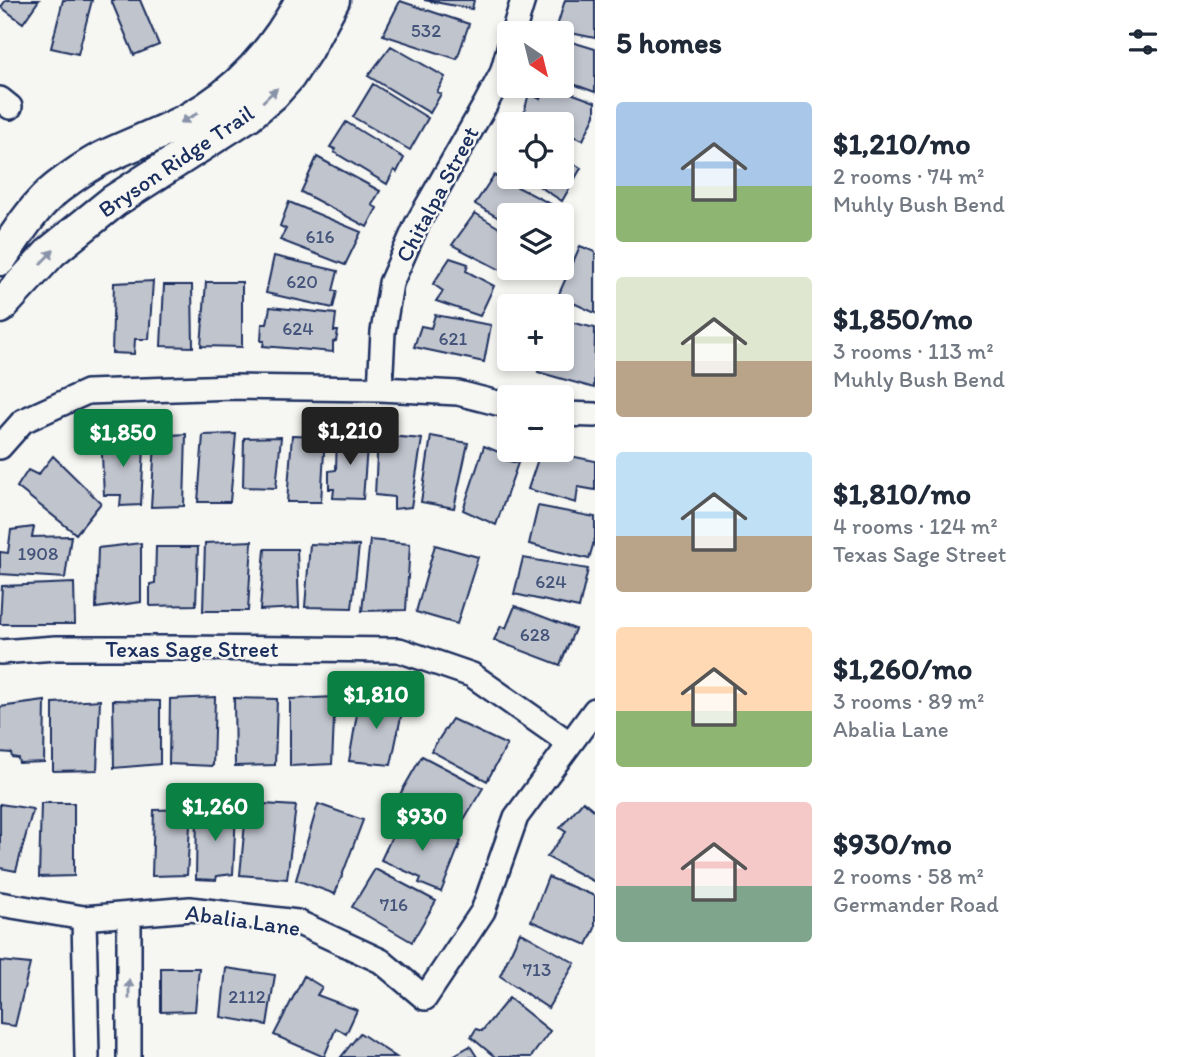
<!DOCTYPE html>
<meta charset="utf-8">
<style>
:root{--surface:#fff;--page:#f2f2f3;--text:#1f2937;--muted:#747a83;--accent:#0b8043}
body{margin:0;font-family:Itim,sans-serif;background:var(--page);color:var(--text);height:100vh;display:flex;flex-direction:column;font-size:26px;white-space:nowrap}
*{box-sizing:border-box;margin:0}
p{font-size:23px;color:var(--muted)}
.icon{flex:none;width:38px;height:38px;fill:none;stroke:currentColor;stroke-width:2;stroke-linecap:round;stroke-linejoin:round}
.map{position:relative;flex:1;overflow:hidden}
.panel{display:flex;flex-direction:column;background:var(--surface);width:588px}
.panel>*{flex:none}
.needle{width:46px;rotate:145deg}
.controls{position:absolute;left:497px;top:21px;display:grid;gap:14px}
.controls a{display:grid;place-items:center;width:77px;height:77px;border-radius:7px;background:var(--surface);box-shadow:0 4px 10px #0003;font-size:35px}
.price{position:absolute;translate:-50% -60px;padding:0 16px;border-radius:7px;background:var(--accent);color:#fff;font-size:23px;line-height:46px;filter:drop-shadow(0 2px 4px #0008)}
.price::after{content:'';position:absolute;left:50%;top:42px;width:21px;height:16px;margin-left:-10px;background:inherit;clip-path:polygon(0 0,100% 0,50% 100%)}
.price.current{background:#222;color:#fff}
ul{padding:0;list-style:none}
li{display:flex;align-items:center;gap:21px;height:175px;padding:0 21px}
li span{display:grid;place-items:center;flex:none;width:196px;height:140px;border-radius:7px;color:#555}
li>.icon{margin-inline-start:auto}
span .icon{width:84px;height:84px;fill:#fffc;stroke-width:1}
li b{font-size:30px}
h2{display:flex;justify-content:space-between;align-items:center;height:84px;padding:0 21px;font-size:30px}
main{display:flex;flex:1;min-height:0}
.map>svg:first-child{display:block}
.building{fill:#c0c4cd;stroke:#1b2f5e;stroke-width:2}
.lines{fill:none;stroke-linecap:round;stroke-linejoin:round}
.street-casing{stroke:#1b2f5e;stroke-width:28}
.secondary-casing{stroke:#1b2f5e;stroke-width:37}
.street{stroke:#f6f6f2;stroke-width:23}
.secondary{stroke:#f6f6f2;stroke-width:32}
.oneway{fill:#8892a8}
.labels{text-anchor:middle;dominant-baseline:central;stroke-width:5;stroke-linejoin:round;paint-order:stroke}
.number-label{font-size:19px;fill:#44547a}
.street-label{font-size:23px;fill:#1b2f5e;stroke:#f6f6f2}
</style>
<main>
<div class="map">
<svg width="595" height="1057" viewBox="0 0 595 1057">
<rect width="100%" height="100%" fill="#f6f6f2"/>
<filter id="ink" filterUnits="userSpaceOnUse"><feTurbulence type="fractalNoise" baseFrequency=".0143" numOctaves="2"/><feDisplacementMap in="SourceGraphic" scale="14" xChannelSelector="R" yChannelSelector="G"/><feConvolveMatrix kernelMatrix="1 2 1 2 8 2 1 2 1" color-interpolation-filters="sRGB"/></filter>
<g filter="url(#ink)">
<path class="building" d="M6,0H39L23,23L1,7Z
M63,0H92L78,54L51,48Z
M111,0H140L159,45L134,55Z
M424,0H474L472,9Z
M565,0H595V38L556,30Z
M400,1L469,24L457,59L383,35Z
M562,39L595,49V92L562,80Z
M391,46L445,77L437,92L441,94L430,113L368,76Z
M373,84L428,118L410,150L353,117Z
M545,86H552L595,102V115L583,140L562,132V124H542L523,117L529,93L540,99Z
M346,122L404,158L397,172L394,170L387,184L334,152L335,149L330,147Z
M562,156L581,168L562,201L525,177H562Z
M317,157L380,191L372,205L377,208L367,227L301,192Z
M494,175L553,205L546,215H509V224L475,204Z
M289,202L361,232L345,265L280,240L286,229L280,226Z
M475,213L509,234V263L504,272L452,245Z
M580,246L595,252V313L558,296Z
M274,256L338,271L333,291H337L333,308L266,293Z
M450,258L468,264L466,271L494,286L480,316L436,301L443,291L433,284Z
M153,281L149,339H135L134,354L112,353L114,283Z
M206,282H242V347L201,346Z
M164,285H192L193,347L161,346Z
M270,307L336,314L334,331H338L336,341L333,342V352L263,346L264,341H261L262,324H267Z
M435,315L491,325L484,362L414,347L421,326L431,328Z
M562,320L595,328L594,388L538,372L542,359H562Z
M337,433L368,434L363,499L333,498L334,489H329V471L336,470Z
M186,434L184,506L151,507L155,444H169L171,435Z
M236,434L230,502H198L203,435Z
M135,435L134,449L144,448L141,505L120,506L121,495H104L101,436Z
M292,435L325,436L321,502H287Z
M378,435L422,439L411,507L394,509V497L375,495Z
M431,436L468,443L454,508L421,502Z
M281,437L276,488L243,487L244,438Z
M484,446L506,455L504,460L518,463L496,525L463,510Z
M541,450L595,461V490L578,487L576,503L528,489Z
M53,456L101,503L76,534L17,487L28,470L38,475Z
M538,506L595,517V538L589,559L529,544Z
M34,527L32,537L71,536L65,578L0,574V552L8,553L11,530Z
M370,540L410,544L406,610L362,611Z
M252,541L248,611H203L205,543Z
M141,543V602L96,608L98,548Z
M310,544L359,546L352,608L305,607Z
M435,545L478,557L457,624L416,612Z
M156,547H198L196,605L150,606V584L155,583Z
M265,549H297L299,608L260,610Z
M523,558L588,569L579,608L514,594Z
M74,583L75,624H0L2,586Z
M515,606L575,629L560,665L494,640L501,626L506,628Z
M360,696L404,702L391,765L349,761Z
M215,697L213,766L169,764L170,699Z
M335,697L332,764L290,766V699Z
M234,698L277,699L275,765L235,766Z
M100,700L97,770L53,771V703Z
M113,700L160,701V764L114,768Z
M45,701L44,762L19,763L18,758L12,757L11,753L0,752V707Z
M452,719L507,745L487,781L431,751Z
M422,756L483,788L457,831L399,796Z
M583,801L595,811V882L547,857L566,832L560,828Z
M41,803H74V876L39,877Z
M247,803L296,806L287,879L240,875Z
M0,804L33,809L16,871L0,868Z
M216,804L214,813L236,812L233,874L217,876L216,880L196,879L197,807Z
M318,804L363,820L335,894L296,880Z
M191,809L187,875L152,876L154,810Z
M400,819L461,841L441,892L419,883L421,878L381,860Z
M375,869L436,901L412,942L352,907Z
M548,877L595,896V928L587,945L531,921Z
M520,932L575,963L548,1008L500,976Z
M0,961L30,964L15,1026L0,1024Z
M161,968H199L195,1011L161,1012Z
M226,968L275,975L267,1025L221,1017Z
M304,976L322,987L317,995L357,1010L346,1034L336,1028L324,1057L274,1035Z
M509,998L550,1031L531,1057H495L471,1037L476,1029L482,1031Z
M360,1033L396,1057H341Z
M470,1046L477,1057H451Z"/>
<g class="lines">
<g class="street-casing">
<path id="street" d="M513,33L523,0
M0,99L10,107
M380,389L383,332L391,283L417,224L485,105L502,73L509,48
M562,414L595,415
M0,447L23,421L87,392L233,387L380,389L458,393L509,406
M0,652L56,648H183L399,650L472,675L569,743
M0,904L84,918L190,909L297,922L381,961L425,998L483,911L516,817L595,710
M84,918L87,1057
M129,1057V915"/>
</g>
<g class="secondary-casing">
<path id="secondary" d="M0,259C17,234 33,207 57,188C74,175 92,162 111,154C137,142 164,132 189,119C238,93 276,49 302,0
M0,307L52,251L114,201L248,115L273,94L289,76L306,50L333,0"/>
</g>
<use href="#street" class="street"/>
<use href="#secondary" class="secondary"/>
</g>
<defs><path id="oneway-solid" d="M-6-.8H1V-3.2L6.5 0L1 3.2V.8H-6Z" transform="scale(1.75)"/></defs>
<g class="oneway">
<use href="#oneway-solid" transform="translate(270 95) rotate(-43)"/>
<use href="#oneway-solid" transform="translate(189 118) rotate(151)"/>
<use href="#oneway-solid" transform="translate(47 257) rotate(-46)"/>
<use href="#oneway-solid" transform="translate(129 989) rotate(-90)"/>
</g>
</g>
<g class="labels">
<g class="number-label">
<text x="426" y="30">532</text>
<text x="320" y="236">616</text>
<text x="302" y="281">620</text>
<text x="298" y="328">624</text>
<text x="453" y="338">621</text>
<text x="38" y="553">1908</text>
<text x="551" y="581">624</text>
<text x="535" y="634">628</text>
<text x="394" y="904">716</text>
<text x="537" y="969">713</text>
<text x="247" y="996">2112</text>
</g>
<g class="street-label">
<text transform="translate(176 161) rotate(-34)">Bryson Ridge Trail</text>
<text transform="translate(437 194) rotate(-62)">Chitalpa Street</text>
<text x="192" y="649">Texas Sage Street</text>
<text transform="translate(243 920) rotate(8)">Abalia Lane</text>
</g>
</g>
</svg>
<div class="controls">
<a><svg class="needle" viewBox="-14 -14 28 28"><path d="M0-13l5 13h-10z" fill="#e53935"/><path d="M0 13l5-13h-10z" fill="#747a83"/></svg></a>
<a><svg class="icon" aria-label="locate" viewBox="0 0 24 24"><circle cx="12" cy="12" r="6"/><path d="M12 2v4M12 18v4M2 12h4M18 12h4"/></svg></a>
<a><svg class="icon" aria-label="layers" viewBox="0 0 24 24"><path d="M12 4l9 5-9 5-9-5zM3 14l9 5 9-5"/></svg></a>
<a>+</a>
<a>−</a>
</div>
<b class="price current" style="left:350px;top:467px">$1,210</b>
<b class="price" style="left:123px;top:469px">$1,850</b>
<b class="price" style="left:376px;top:731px">$1,810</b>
<b class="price" style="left:215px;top:843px">$1,260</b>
<b class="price" style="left:422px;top:853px">$930</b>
</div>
<section class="panel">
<h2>5 homes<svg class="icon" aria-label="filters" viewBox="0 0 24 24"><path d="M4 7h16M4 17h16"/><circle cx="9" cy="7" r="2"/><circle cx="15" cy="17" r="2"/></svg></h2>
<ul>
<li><span style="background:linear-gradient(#a9c7e8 60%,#8fb573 0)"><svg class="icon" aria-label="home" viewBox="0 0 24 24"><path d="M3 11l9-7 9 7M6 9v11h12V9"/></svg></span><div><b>$1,210/mo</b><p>2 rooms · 74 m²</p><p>Muhly Bush Bend</p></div></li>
<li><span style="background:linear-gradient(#dfe7d0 60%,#b9a48a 0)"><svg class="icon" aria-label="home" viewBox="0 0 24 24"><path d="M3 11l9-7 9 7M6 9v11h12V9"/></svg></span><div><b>$1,850/mo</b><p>3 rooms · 113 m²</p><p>Muhly Bush Bend</p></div></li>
<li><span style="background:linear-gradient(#bfe0f5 60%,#b9a48a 0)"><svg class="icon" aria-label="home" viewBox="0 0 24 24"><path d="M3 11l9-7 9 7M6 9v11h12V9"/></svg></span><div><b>$1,810/mo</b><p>4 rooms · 124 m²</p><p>Texas Sage Street</p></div></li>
<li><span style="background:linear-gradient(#ffd9b3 60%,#8fb573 0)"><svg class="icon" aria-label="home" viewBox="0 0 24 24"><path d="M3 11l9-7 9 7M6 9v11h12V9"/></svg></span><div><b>$1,260/mo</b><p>3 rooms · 89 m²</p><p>Abalia Lane</p></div></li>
<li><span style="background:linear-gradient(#f6c9c9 60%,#7fa58c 0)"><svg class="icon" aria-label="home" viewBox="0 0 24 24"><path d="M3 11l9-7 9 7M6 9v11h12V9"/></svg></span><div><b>$930/mo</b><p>2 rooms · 58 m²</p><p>Germander Road</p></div></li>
</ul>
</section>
</main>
